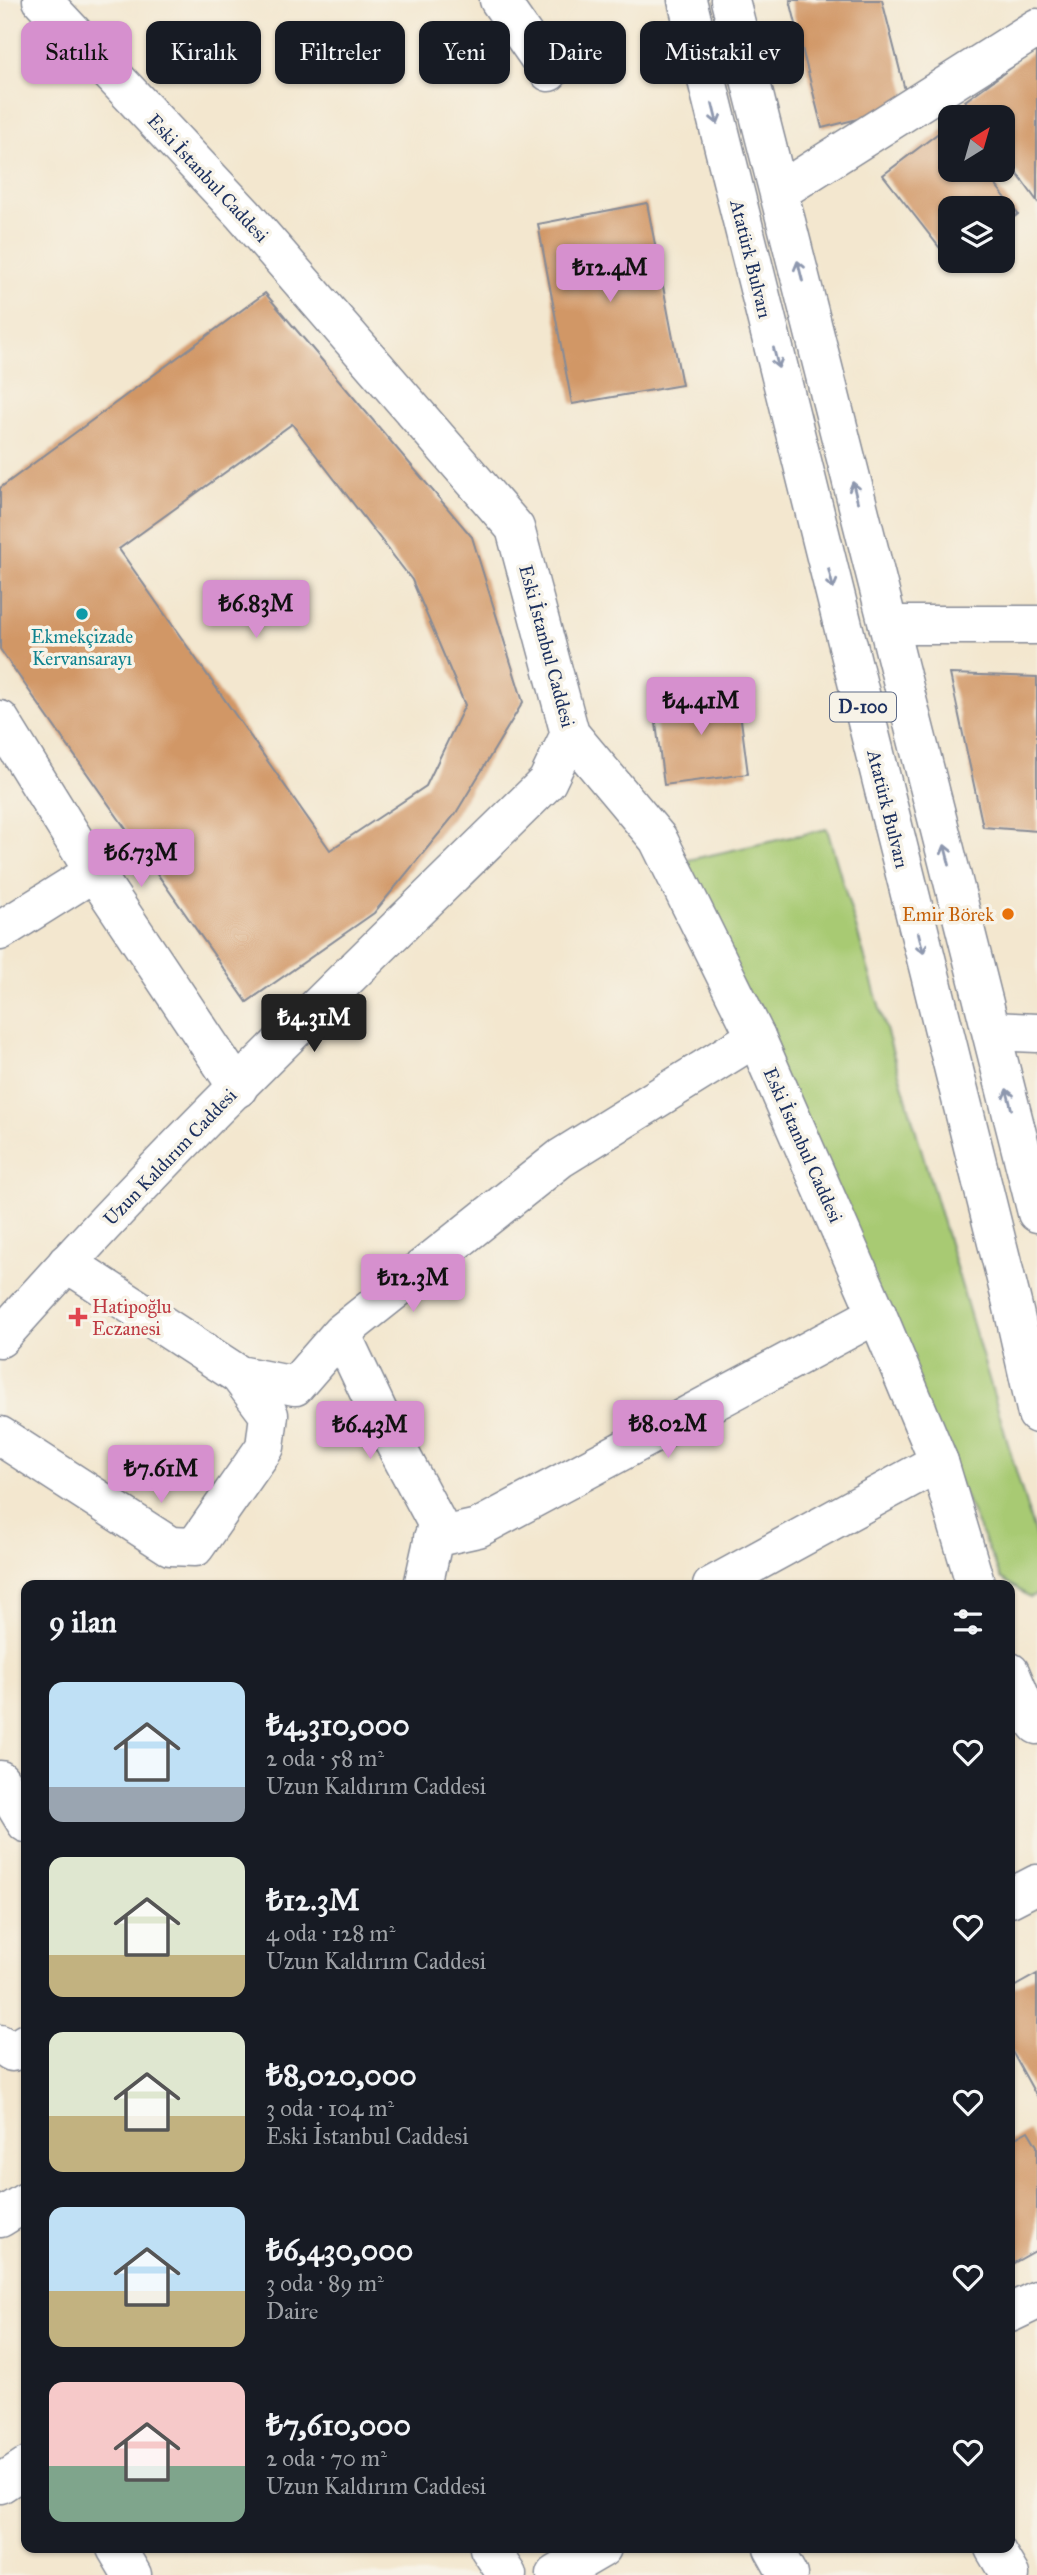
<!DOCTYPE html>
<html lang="tr">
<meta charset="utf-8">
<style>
:root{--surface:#171b24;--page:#20242c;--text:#f1f3f6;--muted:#9ea1a6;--accent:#d690ce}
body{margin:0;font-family:"IM FELL Great Primer",serif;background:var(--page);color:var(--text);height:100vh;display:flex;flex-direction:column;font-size:26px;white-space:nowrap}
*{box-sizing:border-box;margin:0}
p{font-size:23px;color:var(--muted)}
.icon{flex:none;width:38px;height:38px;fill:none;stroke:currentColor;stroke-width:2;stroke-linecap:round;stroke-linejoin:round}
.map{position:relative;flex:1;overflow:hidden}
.details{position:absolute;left:21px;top:1580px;width:994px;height:973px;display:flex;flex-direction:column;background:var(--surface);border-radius:14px;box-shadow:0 2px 5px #0004}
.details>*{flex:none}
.hud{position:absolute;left:21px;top:21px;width:996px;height:63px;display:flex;gap:14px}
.needle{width:46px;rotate:37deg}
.tools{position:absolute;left:938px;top:105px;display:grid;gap:14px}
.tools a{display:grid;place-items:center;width:77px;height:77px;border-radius:14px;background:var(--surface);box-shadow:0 2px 5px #0004;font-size:35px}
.price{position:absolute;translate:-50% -60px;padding:0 16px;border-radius:7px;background:var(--accent);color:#111;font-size:23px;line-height:46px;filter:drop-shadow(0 2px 4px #0008)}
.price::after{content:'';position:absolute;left:50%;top:42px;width:21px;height:16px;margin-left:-10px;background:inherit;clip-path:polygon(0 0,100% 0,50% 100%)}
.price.selected{background:#222;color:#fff}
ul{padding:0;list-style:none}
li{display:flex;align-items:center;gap:21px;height:175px;padding:0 28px}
li span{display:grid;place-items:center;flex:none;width:196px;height:140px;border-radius:14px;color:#555}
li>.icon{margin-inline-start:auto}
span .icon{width:84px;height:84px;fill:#fffc;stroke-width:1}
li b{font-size:30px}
h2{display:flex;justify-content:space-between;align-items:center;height:84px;padding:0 28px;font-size:30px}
.chip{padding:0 24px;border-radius:14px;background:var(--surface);box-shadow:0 2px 5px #0004;font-size:24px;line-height:63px}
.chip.selected{background:var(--accent);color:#111}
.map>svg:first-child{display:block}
.green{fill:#a8ca73;stroke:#627c68;stroke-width:2}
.building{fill:#d19766;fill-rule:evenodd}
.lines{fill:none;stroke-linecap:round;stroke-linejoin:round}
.minor-casing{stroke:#878b96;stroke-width:41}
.secondary-casing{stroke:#878b96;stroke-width:41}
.primary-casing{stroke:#878b96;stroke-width:41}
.minor{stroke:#fff;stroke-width:38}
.secondary{stroke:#fff;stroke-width:38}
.primary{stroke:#fff;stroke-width:38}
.oneway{stroke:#8d97ae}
.culture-dot{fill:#0f9aa8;stroke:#f7f3e8;stroke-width:2.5}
.food-dot{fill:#e8710a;stroke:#f7f3e8;stroke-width:2.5}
.health-dot{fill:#e0444e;stroke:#f7f3e8;stroke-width:2.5}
.labels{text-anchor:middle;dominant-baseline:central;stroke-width:7;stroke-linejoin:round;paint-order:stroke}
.shield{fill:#f7f3e8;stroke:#5d6a87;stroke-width:2}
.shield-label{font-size:18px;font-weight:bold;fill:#1b2f5e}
.street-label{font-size:19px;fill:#1b2f5e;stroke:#f7f3e8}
.culture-label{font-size:19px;fill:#0d838f;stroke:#f7f3e8}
.food-label{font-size:19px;fill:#c56008;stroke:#f7f3e8;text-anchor:end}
.health-label{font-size:19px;fill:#be3a42;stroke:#f7f3e8;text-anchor:start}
</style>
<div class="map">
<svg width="1037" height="2575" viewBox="0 0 1037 2575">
<rect width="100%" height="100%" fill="#f7f3e8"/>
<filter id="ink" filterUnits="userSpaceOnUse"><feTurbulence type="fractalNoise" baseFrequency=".0143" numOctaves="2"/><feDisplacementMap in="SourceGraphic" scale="14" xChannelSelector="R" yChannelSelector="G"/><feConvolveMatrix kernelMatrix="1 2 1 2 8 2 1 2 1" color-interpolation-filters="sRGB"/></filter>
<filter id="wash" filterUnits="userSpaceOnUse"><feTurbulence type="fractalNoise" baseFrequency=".00686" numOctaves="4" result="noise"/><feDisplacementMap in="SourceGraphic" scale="28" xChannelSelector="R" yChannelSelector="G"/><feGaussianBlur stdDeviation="1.57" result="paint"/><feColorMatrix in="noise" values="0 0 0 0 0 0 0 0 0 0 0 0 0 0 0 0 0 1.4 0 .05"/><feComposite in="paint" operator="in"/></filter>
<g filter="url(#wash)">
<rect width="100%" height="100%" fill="#f3e7cf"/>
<path class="green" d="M827,829L1037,1542V1594L1030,1597L1001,1578L684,861Z"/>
<g id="blocks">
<path class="building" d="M790,0H882L909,106L822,128Z
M1037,49V201L1003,154V117H976L965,101Z
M949,125L950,170H984L1018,214L1003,226V208H950V261H958L953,265L883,175Z
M647,203L682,385L572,404L538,224Z
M265,293L472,537L523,702L456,813L374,913L247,1002L0,649V488ZM292,424L412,580L465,705L426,786L330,850L119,549Z
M950,674L1037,677V831L983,827Z
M737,689L748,774L664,785L653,700Z
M1037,1974V2097L1010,2048V1989Z
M1028,2131L1037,2146V2250L1010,2265V2141Z"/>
</g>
</g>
<g filter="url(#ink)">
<use href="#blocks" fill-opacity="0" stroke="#878b96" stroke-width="2"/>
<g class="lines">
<g class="minor-casing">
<path id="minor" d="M499,0L549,72
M780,191L1037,28
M888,625H1037
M0,720L94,872L238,1088
M0,931L94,872
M992,1031L1037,1033
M67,1263L239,1375L295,1386L341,1333L561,1158L756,1037
M341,1333L382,1420L437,1523L423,1586
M0,1436L170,1546L195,1547L265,1447L269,1415L239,1375
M433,1538L478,1528L877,1314
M712,1586L939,1462
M0,1780L26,1823
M1010,1898L1037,1884
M0,2044L12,2052L26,2043
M0,2218L26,2202
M1010,2313L1037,2300
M0,2484L26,2467
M116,2548L132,2575
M489,2548L507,2575
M773,2548L788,2575
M994,2548L1010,2575
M556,2575L602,2548"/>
</g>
<g class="secondary-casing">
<path id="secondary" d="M42,0L243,214L515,528L570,734L658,839L756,1037L877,1314L939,1462L976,1586
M0,1338C172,1143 362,964 547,782L570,734
M1010,1672L1025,1708L1037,1725"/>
</g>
<g class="primary-casing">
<path id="primary" d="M687,0L1012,1303L1037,1414
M730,0L1037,1213"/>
</g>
<use href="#minor" class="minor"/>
<use href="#secondary" class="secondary"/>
<use href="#primary" class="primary"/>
</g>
<defs><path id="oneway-shaft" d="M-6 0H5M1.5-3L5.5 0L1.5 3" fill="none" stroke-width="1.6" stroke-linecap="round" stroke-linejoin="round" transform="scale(1.75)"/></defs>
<g class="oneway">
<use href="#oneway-shaft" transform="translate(715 114) rotate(76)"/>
<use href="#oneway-shaft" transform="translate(800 271) rotate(-104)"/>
<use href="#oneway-shaft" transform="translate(776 358) rotate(76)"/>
<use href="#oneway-shaft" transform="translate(855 492) rotate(-104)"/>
<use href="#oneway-shaft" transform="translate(831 579) rotate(76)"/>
<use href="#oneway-shaft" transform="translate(947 855) rotate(-104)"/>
<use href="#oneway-shaft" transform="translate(921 943) rotate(76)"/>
<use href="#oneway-shaft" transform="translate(1009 1099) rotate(-104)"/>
</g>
</g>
<circle class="culture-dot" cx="82" cy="614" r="7"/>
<circle class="food-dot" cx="1008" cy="914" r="7"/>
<path class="health-dot" d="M74.5 1306.5h7v7h7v7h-7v7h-7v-7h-7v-7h7z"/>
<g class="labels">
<rect class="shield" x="830" y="692.5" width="66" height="29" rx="5"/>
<g class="shield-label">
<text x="863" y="707">D-100</text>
</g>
<g class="street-label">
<text transform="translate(208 178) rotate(47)">Eski İstanbul Caddesi</text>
<text transform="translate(751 259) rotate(76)">Atatürk Bulvarı</text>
<text transform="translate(547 646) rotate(75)">Eski İstanbul Caddesi</text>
<text transform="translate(888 809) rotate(76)">Atatürk Bulvarı</text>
<text transform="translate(803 1145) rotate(66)">Eski İstanbul Caddesi</text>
<text transform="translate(170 1157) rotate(-46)">Uzun Kaldırım Caddesi</text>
</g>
<g class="culture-label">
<text x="82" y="636">Ekmekçizade<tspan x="82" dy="22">Kervansarayı</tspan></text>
</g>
<g class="food-label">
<text x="994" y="914">Emir Börek</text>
</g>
<g class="health-label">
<text x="92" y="1306">Hatipoğlu<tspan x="92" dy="22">Eczanesi</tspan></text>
</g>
</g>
</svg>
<div class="tools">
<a><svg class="needle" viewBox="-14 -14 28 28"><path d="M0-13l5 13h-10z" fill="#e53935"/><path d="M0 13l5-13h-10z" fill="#9ea1a6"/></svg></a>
<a><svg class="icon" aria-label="layers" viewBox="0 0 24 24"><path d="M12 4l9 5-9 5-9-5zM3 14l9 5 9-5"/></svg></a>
</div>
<b class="price" style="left:610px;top:304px">₺12.4M</b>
<b class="price" style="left:256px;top:640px">₺6.83M</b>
<b class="price" style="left:701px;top:737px">₺4.41M</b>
<b class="price" style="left:141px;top:889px">₺6.73M</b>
<b class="price selected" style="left:314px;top:1054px">₺4.31M</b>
<b class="price" style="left:413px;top:1314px">₺12.3M</b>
<b class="price" style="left:668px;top:1460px">₺8.02M</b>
<b class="price" style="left:370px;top:1461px">₺6.43M</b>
<b class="price" style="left:161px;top:1505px">₺7.61M</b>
<div class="hud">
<a class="chip selected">Satılık</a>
<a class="chip">Kiralık</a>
<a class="chip">Filtreler</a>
<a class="chip">Yeni</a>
<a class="chip">Daire</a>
<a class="chip">Müstakil ev</a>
</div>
<section class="details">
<h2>9 ilan<svg class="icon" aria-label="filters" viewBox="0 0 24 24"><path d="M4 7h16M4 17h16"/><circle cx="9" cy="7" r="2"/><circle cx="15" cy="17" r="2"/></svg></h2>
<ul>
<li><span style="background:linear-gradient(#bfe0f5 75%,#9aa5b1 0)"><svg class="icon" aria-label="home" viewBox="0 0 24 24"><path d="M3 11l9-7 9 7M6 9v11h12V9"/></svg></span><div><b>₺4,310,000</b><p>2 oda · 58 m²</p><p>Uzun Kaldırım Caddesi</p></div><svg class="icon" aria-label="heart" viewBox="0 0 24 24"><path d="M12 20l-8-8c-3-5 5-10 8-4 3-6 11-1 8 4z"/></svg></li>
<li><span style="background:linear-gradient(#dfe7d0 70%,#c2b280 0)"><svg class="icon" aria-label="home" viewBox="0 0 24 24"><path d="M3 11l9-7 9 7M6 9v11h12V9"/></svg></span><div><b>₺12.3M</b><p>4 oda · 128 m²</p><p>Uzun Kaldırım Caddesi</p></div><svg class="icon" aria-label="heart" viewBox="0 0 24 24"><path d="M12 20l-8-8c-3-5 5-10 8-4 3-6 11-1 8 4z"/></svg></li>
<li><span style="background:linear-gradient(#dfe7d0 60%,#c2b280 0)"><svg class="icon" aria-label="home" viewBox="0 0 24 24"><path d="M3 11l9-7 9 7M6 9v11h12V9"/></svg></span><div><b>₺8,020,000</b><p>3 oda · 104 m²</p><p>Eski İstanbul Caddesi</p></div><svg class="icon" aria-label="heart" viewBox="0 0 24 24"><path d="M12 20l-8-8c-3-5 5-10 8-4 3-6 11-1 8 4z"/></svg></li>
<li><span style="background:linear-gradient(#bfe0f5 60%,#c2b280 0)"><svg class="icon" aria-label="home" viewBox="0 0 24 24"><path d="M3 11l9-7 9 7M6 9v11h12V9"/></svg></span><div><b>₺6,430,000</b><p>3 oda · 89 m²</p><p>Daire</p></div><svg class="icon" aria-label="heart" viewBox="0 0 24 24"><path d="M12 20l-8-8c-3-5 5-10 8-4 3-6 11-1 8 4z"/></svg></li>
<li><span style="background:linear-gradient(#f6c9c9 60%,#7fa58c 0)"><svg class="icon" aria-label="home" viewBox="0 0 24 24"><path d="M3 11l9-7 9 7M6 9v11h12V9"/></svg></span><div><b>₺7,610,000</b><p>2 oda · 70 m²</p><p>Uzun Kaldırım Caddesi</p></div><svg class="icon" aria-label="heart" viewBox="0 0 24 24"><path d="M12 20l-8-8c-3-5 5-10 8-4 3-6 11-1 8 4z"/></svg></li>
</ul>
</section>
</div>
